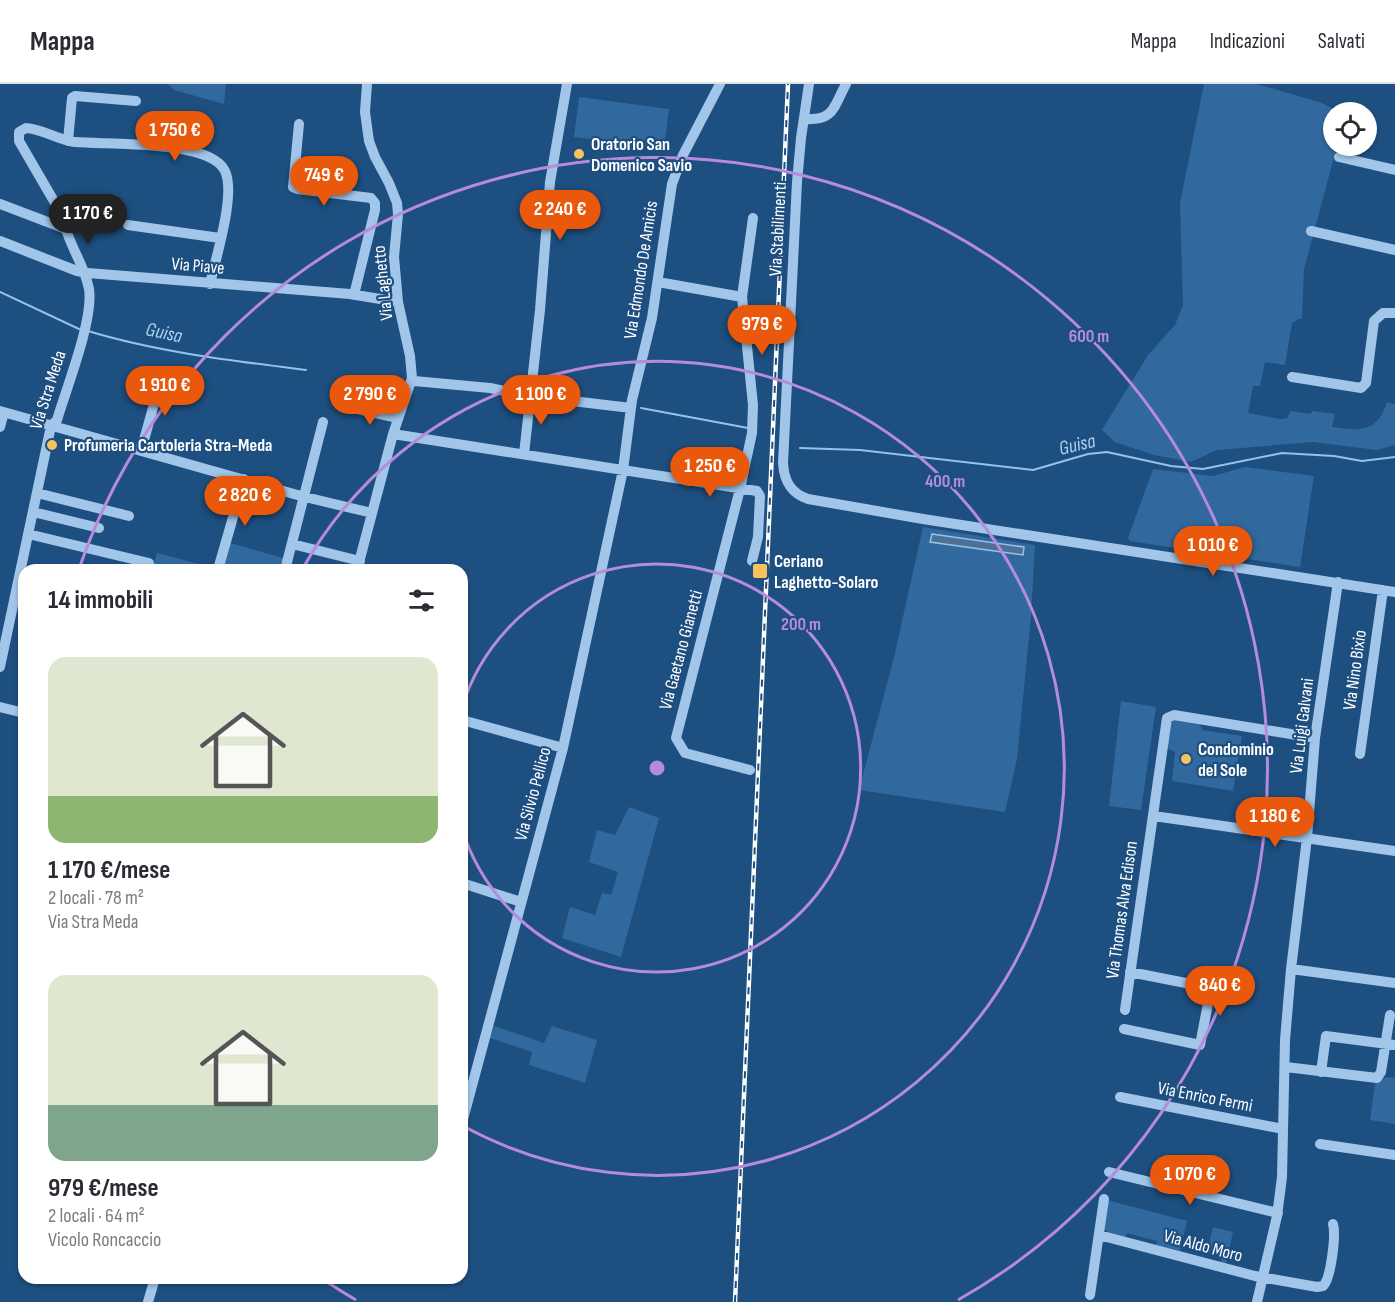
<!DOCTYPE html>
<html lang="it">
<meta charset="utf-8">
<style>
:root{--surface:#fff;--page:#f2f2f3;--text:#2b2b33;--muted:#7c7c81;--line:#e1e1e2;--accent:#ea580c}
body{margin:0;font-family:"Sofia Sans Condensed",sans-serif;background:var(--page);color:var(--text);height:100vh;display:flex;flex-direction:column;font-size:22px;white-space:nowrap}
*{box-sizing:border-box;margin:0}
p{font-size:20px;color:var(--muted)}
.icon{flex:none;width:33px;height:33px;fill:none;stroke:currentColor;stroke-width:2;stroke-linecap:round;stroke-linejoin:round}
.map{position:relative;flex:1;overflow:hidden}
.side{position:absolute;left:18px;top:480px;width:450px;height:720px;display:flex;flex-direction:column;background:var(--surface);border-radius:18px;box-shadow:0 2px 4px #0004}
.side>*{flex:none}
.controls{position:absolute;left:1323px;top:18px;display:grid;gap:12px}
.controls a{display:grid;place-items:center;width:54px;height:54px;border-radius:50%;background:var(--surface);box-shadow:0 2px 4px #0004;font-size:30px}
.price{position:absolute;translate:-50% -51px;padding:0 14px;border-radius:21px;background:var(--accent);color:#fff;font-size:20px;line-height:39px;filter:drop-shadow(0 2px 3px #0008)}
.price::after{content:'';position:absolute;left:50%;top:36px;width:18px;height:14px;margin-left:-9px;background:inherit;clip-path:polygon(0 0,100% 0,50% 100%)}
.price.selected{background:#222;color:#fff}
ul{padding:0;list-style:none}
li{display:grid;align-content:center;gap:12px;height:318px;padding:0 30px}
li span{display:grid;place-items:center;height:186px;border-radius:18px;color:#555}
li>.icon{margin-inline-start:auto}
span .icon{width:108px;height:108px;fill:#fffc;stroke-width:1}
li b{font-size:26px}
h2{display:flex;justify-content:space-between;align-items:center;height:72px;padding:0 30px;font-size:26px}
header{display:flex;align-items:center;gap:36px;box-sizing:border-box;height:84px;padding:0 30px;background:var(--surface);border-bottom:2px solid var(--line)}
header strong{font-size:28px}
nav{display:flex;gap:33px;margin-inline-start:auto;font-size:21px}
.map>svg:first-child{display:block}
.green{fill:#31699e}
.water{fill:#4d7195;stroke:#95c2ea;stroke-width:1.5}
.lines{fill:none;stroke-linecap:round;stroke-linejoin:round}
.stream{stroke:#95c2ea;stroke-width:2}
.minor{stroke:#a2c6e9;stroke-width:10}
.rail-casing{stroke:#fff;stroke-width:4.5}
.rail{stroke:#1d4f80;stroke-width:2;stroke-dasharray:7;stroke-linecap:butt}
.ring{fill:none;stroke:#b68bdc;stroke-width:3}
.poi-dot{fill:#f8c260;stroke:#1d4f80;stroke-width:2}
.labels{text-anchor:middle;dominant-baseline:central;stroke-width:4.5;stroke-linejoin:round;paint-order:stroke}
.poi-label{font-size:18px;font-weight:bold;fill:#fff;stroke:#1d4f80;text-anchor:start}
.street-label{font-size:18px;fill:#fff;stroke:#1d4f80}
.water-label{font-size:20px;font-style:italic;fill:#add0f0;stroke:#1d4f80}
.centre{fill:#b68bdc;stroke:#1d4f80;stroke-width:3}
.ring-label{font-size:18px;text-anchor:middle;font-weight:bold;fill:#b68bdc;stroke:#1d4f80;stroke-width:4.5;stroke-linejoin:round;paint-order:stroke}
</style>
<header>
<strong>Mappa</strong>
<nav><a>Mappa</a><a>Indicazioni</a><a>Salvati</a></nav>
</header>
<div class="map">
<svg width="1395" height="1218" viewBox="0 0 1395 1218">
<rect width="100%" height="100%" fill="#1d4f80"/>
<path class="green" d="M168,0H226L224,20L174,6Z
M1204,0H1257L1322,19L1339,28H1334V62H1337L1304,185L1302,235H1299L1292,239L1285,281L1265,278L1260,302H1253L1248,329L1280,335L1287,334L1291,327L1311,330L1312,327L1335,330L1332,343C1360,347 1377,349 1387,318L1395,320V361L1377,366L1313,358L1217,366L1191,378L1154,371L1115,358L1102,346L1148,271L1175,241L1183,221L1180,119Z
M579,13L669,25L664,64L574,53Z
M1245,383L1314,392L1300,483L1130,457L1128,454L1153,385L1213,392Z
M923,443L1035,461L1031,533L1017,675L1005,728L859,706L894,573Z
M230,459L283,474L280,486H152L157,469L222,486Z
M1121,617L1156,623L1141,726L1109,722Z
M1173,635L1200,639L1202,646L1242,652L1233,707L1172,697L1175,668L1166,664L1169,638Z
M629,723L659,734L621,873L562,854L570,823L595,831L602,809L611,811L618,788L589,778L597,746L615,751Z
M494,942L544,959L552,942L597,956L585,999L529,981L532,968L490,954Z
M1386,993L1395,994V1040L1370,1036L1375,999Z
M1107,1116L1187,1137L1180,1167L1156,1161L1157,1157L1127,1149L1125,1153L1108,1148L1102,1143Z
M1213,1143L1233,1148L1226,1179L1221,1178L1222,1173L1207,1169Z"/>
<path class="water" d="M932,450L1024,463L1023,471L930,458Z"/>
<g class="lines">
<path class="stream" d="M0,208L79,245
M88,247C157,268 234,277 306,286
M641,324L748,344
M800,364L860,366L1033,386L1088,370L1107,368L1171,382L1203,385L1282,369L1334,372L1362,377L1395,373"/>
<path class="minor" d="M809,0L801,54L797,98L783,379C784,396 790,409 808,415L923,435L1395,508
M804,35C834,37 833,24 846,0
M299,40L293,103L297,105L371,114L375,119V126L354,211
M68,57L72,14L75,12L136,17
M1339,73L1395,86
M0,120L66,145
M128,141L220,154
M1311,147L1395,166
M0,157L77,187L88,189L350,210L398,218
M658,198L742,213
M1292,293L1361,304L1366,299L1374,237L1383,229H1395
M412,294L414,297L490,304L530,312L631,324
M349,323L398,334
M0,327L301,412L372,429
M0,343L4,328
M393,350L757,407L760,412L758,453L752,477
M141,367L162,291
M524,370L540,226L550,98L567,0
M37,409L129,432
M33,428L99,444
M28,450L149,479
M292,460L360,477
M219,482L244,395
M285,486L323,338
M357,486L393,350L412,294L410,272L398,218L394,173L398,130L397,119L389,99L375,73L369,57L365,28L367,0
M0,583L51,342L57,336C66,305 94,235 89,205C85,183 72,166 66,145C64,140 64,136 62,131L19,57V48L26,44C43,45 58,56 75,58C106,61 210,55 225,87C236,110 216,173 210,200
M0,623L24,629
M462,636L563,664
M1360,670L1383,506
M750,686L685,669L676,654L740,405L752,349L753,321L742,213L753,134
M1154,732L1395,767
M462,799L521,818
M1291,885L1395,899
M1125,926L1167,634L1174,631L1315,654
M1124,945L1200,961L1211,904L1130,888
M1286,983L1377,994L1381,988L1390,931
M1321,988L1326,952L1395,961
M1120,1013L1283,1045
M462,1039L563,664L623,386L632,316L652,234L672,100L683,71L720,0
M1320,1060L1395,1071
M1109,1088L1278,1129
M1099,1151L1255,1192L1317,1203L1323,1202C1331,1195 1336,1151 1333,1140
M1090,1211L1104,1115
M148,1218L155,1194
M1257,1218L1277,1132L1282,1093L1285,956L1291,885L1307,754L1315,654L1338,498"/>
<g class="rail-casing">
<path id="rail" d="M735,1218L788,0"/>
</g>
<use href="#rail" class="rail"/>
</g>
<g class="ring">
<path d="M462 623A204 204 0 1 1 462 745"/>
<path d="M303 484A407 407 0 1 1 463 1042"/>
<path d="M356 1216A611 611 0 0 1 324 1196M79 485A611 611 0 1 1 958 1216"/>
</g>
<g class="poi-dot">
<circle cx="579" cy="70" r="6"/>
<circle cx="52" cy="361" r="6"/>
<rect x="752" y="479" width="16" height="16" rx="3"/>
<circle cx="1186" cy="675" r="6"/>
</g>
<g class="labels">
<g class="poi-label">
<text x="591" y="60">Oratorio San<tspan x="591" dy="21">Domenico Savio</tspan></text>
<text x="64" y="361">Profumeria Cartoleria Stra-Meda</text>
<text x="774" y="477">Ceriano<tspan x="774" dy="21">Laghetto-Solaro</tspan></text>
<text x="1198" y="665">Condominio<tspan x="1198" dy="21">del Sole</tspan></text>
</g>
<g class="street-label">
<text transform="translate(778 145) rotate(-87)">Via Stabilimenti</text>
<text transform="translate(198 182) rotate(5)">Via Piave</text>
<text transform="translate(641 186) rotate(-81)">Via Edmondo De Amicis</text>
<text transform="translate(383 199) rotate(-96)">Via Laghetto</text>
<text transform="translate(48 306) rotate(-72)">Via Stra Meda</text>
<text transform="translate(681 566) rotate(-75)">Via Gaetano Gianetti</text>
<text transform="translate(1355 586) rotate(-82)">Via Nino Bixio</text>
<text transform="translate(1302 642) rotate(-83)">Via Luigi Galvani</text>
<text transform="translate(533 710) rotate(-75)">Via Silvio Pellico</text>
<text transform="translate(1122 826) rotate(-82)">Via Thomas Alva Edison</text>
<text transform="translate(1205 1013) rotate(11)">Via Enrico Fermi</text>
<text transform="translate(1203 1162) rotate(15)">Via Aldo Moro</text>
</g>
<g class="water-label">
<text transform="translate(164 249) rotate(12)">Guisa</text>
<text transform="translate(1077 361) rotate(-13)">Guisa</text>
</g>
</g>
<circle cx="657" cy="684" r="9" class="centre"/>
<g class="ring-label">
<text x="1089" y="258">600 m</text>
<text x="945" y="403">400 m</text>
<text x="801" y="546">200 m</text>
</g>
</svg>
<div class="controls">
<a><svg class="icon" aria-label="locate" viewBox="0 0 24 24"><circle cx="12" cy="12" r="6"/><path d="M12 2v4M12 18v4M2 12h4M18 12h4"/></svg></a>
</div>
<b class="price" style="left:175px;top:78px">1 750 €</b>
<b class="price" style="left:324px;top:123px">749 €</b>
<b class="price" style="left:560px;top:157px">2 240 €</b>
<b class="price selected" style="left:88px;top:161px">1 170 €</b>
<b class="price" style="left:762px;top:272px">979 €</b>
<b class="price" style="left:165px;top:333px">1 910 €</b>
<b class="price" style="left:370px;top:342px">2 790 €</b>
<b class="price" style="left:541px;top:342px">1 100 €</b>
<b class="price" style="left:710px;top:414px">1 250 €</b>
<b class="price" style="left:245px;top:443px">2 820 €</b>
<b class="price" style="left:1213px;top:493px">1 010 €</b>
<b class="price" style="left:1275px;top:764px">1 180 €</b>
<b class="price" style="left:1220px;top:933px">840 €</b>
<b class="price" style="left:1190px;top:1122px">1 070 €</b>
<section class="side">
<h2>14 immobili<svg class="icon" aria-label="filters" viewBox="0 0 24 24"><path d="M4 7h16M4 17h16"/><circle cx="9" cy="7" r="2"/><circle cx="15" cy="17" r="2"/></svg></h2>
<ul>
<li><span style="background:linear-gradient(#dfe7d0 75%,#8fb573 0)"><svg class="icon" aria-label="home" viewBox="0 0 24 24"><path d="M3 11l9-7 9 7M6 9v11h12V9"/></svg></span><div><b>1 170 €/mese</b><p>2 locali · 78 m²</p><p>Via Stra Meda</p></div></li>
<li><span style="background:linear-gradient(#dfe7d0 70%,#7fa58c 0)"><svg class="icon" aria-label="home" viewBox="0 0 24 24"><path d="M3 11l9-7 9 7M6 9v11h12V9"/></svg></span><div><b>979 €/mese</b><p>2 locali · 64 m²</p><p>Vicolo Roncaccio</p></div></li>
</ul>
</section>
</div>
